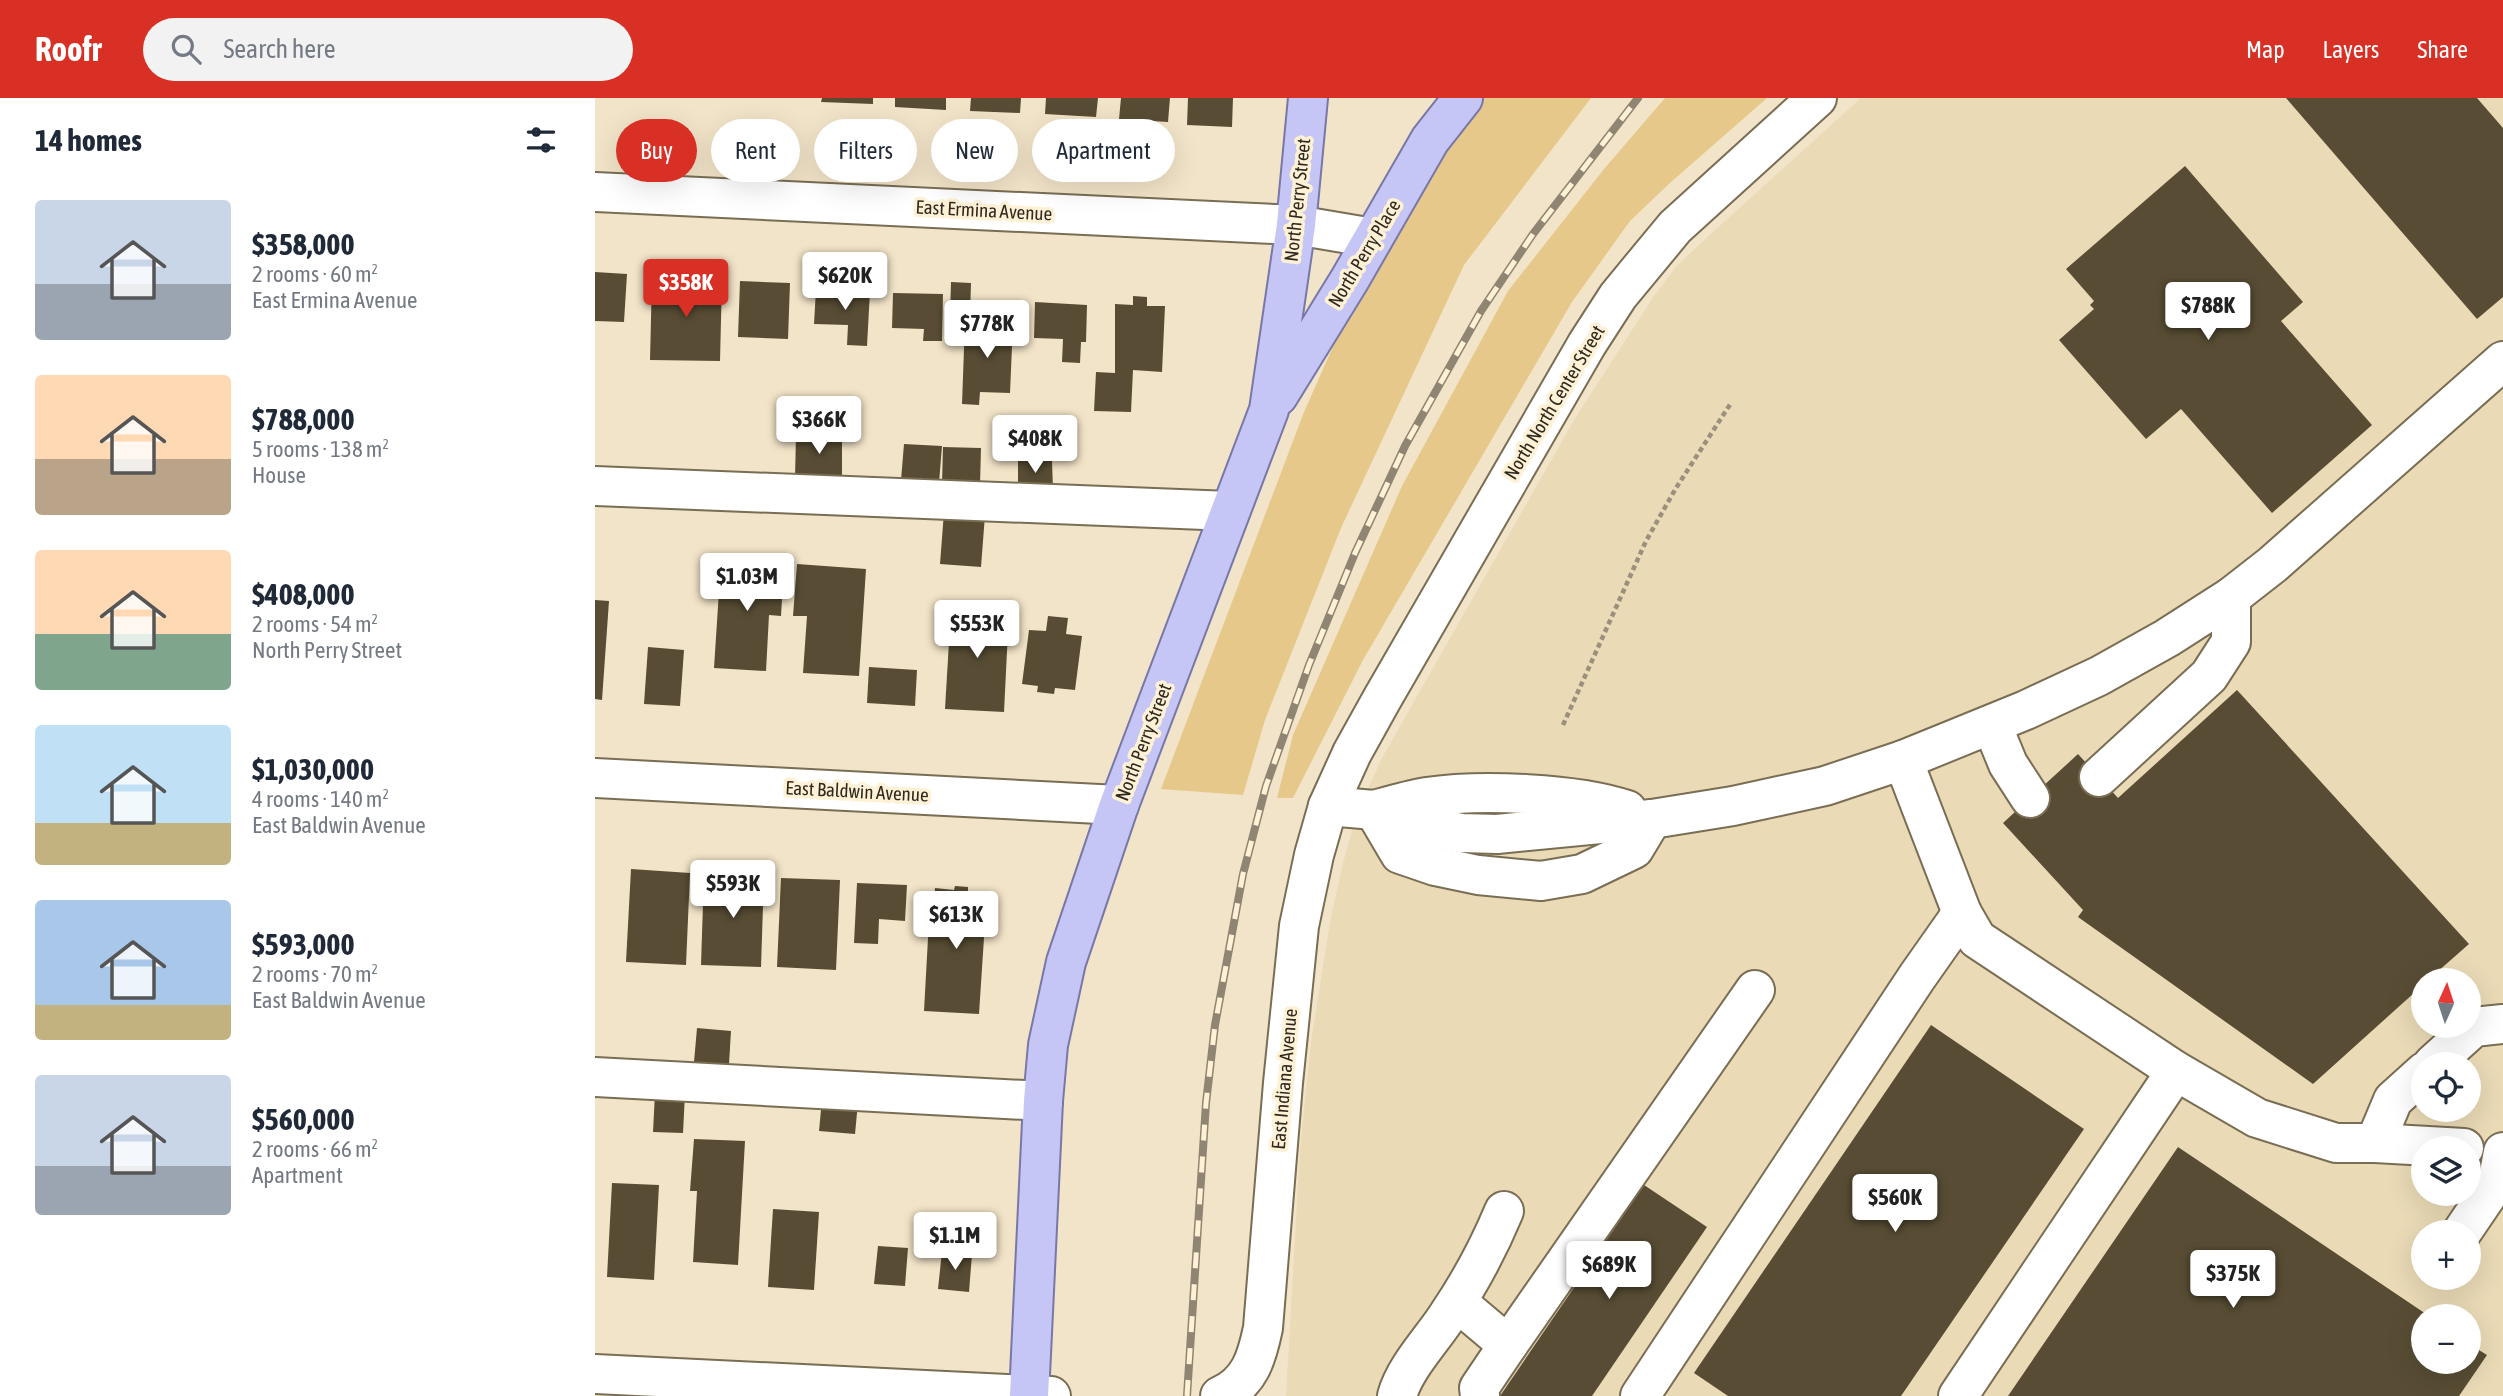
<!DOCTYPE html>
<html lang="en">
<head>
<meta charset="utf-8">
<style>
	:root { --surface:#fff; --page:#f2f2f3; --text:#1f2937; --muted:#747a83; --accent:#d93025 }
	body { margin:0; font-family:"Asap Condensed",sans-serif; background:var(--page); color:var(--text); height:100vh; display:flex; flex-direction:column; font-size:26px; white-space:nowrap }
	* { box-sizing:border-box; margin:0 }
	p { font-size:23px; color:var(--muted) }
	.icon { flex:none; width:38px; height:38px; fill:none; stroke:currentColor; stroke-width:2; stroke-linecap:round; stroke-linejoin:round }
	.map { position:relative; flex:1; overflow:hidden }
	.sheet { display:flex; flex-direction:column; background:var(--surface); width:595px }
	.sheet>* { flex:none }
	.top-card { position:absolute; left:21px; top:21px; width:665px; height:63px; display:flex; gap:14px }
	.needle { width:46px; rotate:3deg }
	.buttons { position:absolute; left:1816px; top:870px; display:grid; gap:14px }
	.buttons a { display:grid; place-items:center; width:70px; height:70px; border-radius:50%; background:var(--surface); box-shadow:0 7px 28px #0002; font-size:35px }
	.price { position:absolute; translate:-50% -60px; padding:0 16px; border-radius:7px; background:#fff; color:#222; font-size:23px; line-height:46px; filter:drop-shadow(0 2px 4px #0008) }
	.price::after { content:''; position:absolute; left:50%; top:42px; width:21px; height:16px; margin-left:-10px; background:inherit; clip-path:polygon(0 0,100% 0,50% 100%) }
	.price.on { background:var(--accent); color:#fff }
	ul { padding:0; list-style:none }
	li { display:flex; align-items:center; gap:21px; height:175px; padding:0 35px }
	li span { display:grid; place-items:center; flex:none; width:196px; height:140px; border-radius:7px; color:#555 }
	li>.icon { margin-inline-start:auto }
	span .icon { width:84px; height:84px; fill:#fffc; stroke-width:1 }
	li b { font-size:30px }
	h2 { display:flex; justify-content:space-between; align-items:center; height:84px; padding:0 35px; font-size:30px }
	.chip { padding:0 24px; border-radius:32px; background:var(--surface); box-shadow:0 7px 28px #0002; font-size:24px; line-height:63px }
	.chip.on { background:var(--accent); color:#fff }
	header { display:flex; align-items:center; gap:42px; box-sizing:border-box; height:98px; padding:0 35px; background:var(--accent); color:#fff }
	header strong { font-size:33px }
	nav { display:flex; gap:38px; margin-inline-start:auto; font-size:24px }
	.search { width:490px; height:63px; background:var(--page); display:flex; align-items:center; gap:18px; box-sizing:border-box; padding:0 24px; border-radius:38px; color:var(--muted); font-size:26px }
	main { display:flex; flex:1; min-height:0 }
	.map>svg:first-child { display:block }
	.built { fill:#eadab6; fill-rule:evenodd }
	.green { fill:#e6c98a }
	.building { fill:#584d34 }
	.lines { fill:none; stroke-linecap:round; stroke-linejoin:round }
	.minor-casing { stroke:#796d54; stroke-width:42 }
	.major-casing { stroke:#7877a6; stroke-width:42 }
	.path { stroke:#9a907c; stroke-width:4.5; stroke-dasharray:5 3.5; stroke-linecap:butt }
	.minor { stroke:#fff; stroke-width:38 }
	.major { stroke:#c5c6f5; stroke-width:38 }
	.rail-casing { stroke:#8f8572; stroke-width:8 }
	.rail { stroke:#fff1d5; stroke-width:5; stroke-dasharray:16; stroke-linecap:butt }
	.labels { text-anchor:middle; dominant-baseline:central; stroke-width:7; stroke-linejoin:round; paint-order:stroke }
	.street-label { font-size:19px; fill:#2f2a1f; stroke:#fff1d5 }
</style>
</head>
<body>
<header>
<strong>Roofr</strong>
<div class="search"><svg class="icon" aria-label="search" viewBox="0 0 24 24"><circle cx="10" cy="10" r="6"/><path d="M15 15l6 6"/></svg>Search here</div>
<nav><a>Map</a><a>Layers</a><a>Share</a></nav>
</header>
<main>
<section class="sheet">
<h2>14 homes<svg class="icon" aria-label="filters" viewBox="0 0 24 24"><path d="M4 7h16M4 17h16"/><circle cx="9" cy="7" r="2"/><circle cx="15" cy="17" r="2"/></svg></h2>
<ul>
<li><span style="background:linear-gradient(#c9d6e8 60%,#9aa5b1 0)"><svg class="icon" aria-label="home" viewBox="0 0 24 24"><path d="M3 11l9-7 9 7M6 9v11h12V9"/></svg></span><div><b>$358,000</b><p>2 rooms · 60 m²</p><p>East Ermina Avenue</p></div></li>
<li><span style="background:linear-gradient(#ffd9b3 60%,#b9a48a 0)"><svg class="icon" aria-label="home" viewBox="0 0 24 24"><path d="M3 11l9-7 9 7M6 9v11h12V9"/></svg></span><div><b>$788,000</b><p>5 rooms · 138 m²</p><p>House</p></div></li>
<li><span style="background:linear-gradient(#ffd9b3 60%,#7fa58c 0)"><svg class="icon" aria-label="home" viewBox="0 0 24 24"><path d="M3 11l9-7 9 7M6 9v11h12V9"/></svg></span><div><b>$408,000</b><p>2 rooms · 54 m²</p><p>North Perry Street</p></div></li>
<li><span style="background:linear-gradient(#bfe0f5 70%,#c2b280 0)"><svg class="icon" aria-label="home" viewBox="0 0 24 24"><path d="M3 11l9-7 9 7M6 9v11h12V9"/></svg></span><div><b>$1,030,000</b><p>4 rooms · 140 m²</p><p>East Baldwin Avenue</p></div></li>
<li><span style="background:linear-gradient(#a9c7e8 75%,#c2b280 0)"><svg class="icon" aria-label="home" viewBox="0 0 24 24"><path d="M3 11l9-7 9 7M6 9v11h12V9"/></svg></span><div><b>$593,000</b><p>2 rooms · 70 m²</p><p>East Baldwin Avenue</p></div></li>
<li><span style="background:linear-gradient(#c9d6e8 65%,#9aa5b1 0)"><svg class="icon" aria-label="home" viewBox="0 0 24 24"><path d="M3 11l9-7 9 7M6 9v11h12V9"/></svg></span><div><b>$560,000</b><p>2 rooms · 66 m²</p><p>Apartment</p></div></li>
</ul>
</section>
<div class="map">
<svg width="1908" height="1298" viewBox="0 0 1908 1298">
	<rect width="100%" height="100%" fill="#f2e4c8"/>
	<path class="built" d="M1266 0H1908V1298H691L705 1051 716 944 735 824 748 765 763 712 787 660 979 322 1059 198 1081 169 1108 143ZM1829 882H1874V928H1829ZM1829 966H1874V1012H1829ZM1829 1050H1874V1096H1829ZM1829 1134H1874V1180H1829ZM1829 1218H1874V1264H1829Z"/>
	<g class="green">
		<polygon points="880,0 996,0 869,167 746,430 670,622 648,697 566,691 709,314 772,172"/>
		<polygon points="1070,0 1172,0 1076,84 1035,123 977,204 768,562 698,700 682,700 698,637 807,388 913,193 1009,71"/>
	</g>
	<g class="building">
		<polygon points="227,0 278,0 278,6 226,4"/>
		<polygon points="300,0 351,0 351,12 300,9"/>
		<polygon points="376,0 426,0 425,15 375,13"/>
		<polygon points="451,0 503,0 501,19 450,16"/>
		<polygon points="526,0 575,0 573,24 524,21"/>
		<polygon points="593,0 638,0 637,29 592,27"/>
		<polygon points="1691,0 1882,0 1908,30 1908,199 1882,221"/>
		<polygon points="1590,68 1708,204 1686,223 1777,327 1677,415 1586,311 1551,341 1464,242 1499,211 1495,207 1499,203 1471,171"/>
		<polygon points="0,174 32,176 29,224 0,223"/>
		<polygon points="57,179 127,181 125,263 55,262"/>
		<polygon points="145,183 195,185 193,241 143,239"/>
		<polygon points="356,184 376,185 375,217 355,217"/>
		<polygon points="221,191 275,193 272,248 252,247 253,227 219,226"/>
		<polygon points="298,195 348,196 347,243 328,243 329,231 297,230"/>
		<polygon points="538,198 552,199 552,208 570,208 567,274 538,272 536,314 499,313 501,274 520,275 520,206 538,207"/>
		<polygon points="440,204 492,207 491,244 486,244 485,265 467,264 468,241 439,240"/>
		<polygon points="370,223 418,225 415,295 385,294 384,307 367,306"/>
		<polygon points="201,336 247,336 247,381 200,380"/>
		<polygon points="309,346 347,348 344,385 306,382"/>
		<polygon points="348,349 386,350 385,387 347,385"/>
		<polygon points="423,363 457,363 458,391 423,391"/>
		<polygon points="349,414 390,417 386,469 345,466"/>
		<polygon points="126,462 189,466 186,518 174,517 171,573 119,570"/>
		<polygon points="202,466 271,471 264,578 208,575 212,518 198,518"/>
		<polygon points="0,502 14,503 7,602 0,601"/>
		<polygon points="356,510 414,513 409,614 350,611"/>
		<polygon points="453,518 473,520 471,536 487,538 480,592 460,590 459,596 442,594 443,588 427,586 434,532 451,533"/>
		<polygon points="53,549 89,552 85,608 49,606"/>
		<polygon points="274,569 322,572 320,608 272,605"/>
		<polygon points="1642,592 1874,846 1833,882 1829,882 1829,886 1718,986 1483,819 1488,812 1408,725 1483,656 1523,700"/>
		<polygon points="36,771 95,775 91,867 31,864"/>
		<polygon points="109,775 169,777 166,869 106,867"/>
		<polygon points="186,780 245,782 241,872 182,869"/>
		<polygon points="262,785 312,787 310,823 284,821 283,846 259,845"/>
		<polygon points="360,788 373,789 373,793 392,794 384,916 329,913 334,822 338,822 340,790 359,792"/>
		<polygon points="1336,927 1489,1031 1306,1298 1133,1298 1099,1275"/>
		<polygon points="102,930 136,933 134,966 99,964"/>
		<polygon points="60,995 90,996 88,1035 58,1034"/>
		<polygon points="227,1001 263,1004 260,1036 224,1033"/>
		<polygon points="99,1041 150,1043 143,1167 98,1164 102,1093 95,1093"/>
		<polygon points="1583,1049 1834,1218 1829,1218 1829,1264 1874,1264 1874,1246 1892,1257 1864,1298 1413,1298"/>
		<polygon points="17,1085 64,1087 59,1182 12,1179"/>
		<polygon points="1049,1087 1112,1129 997,1298 905,1298"/>
		<polygon points="178,1111 224,1114 219,1192 173,1189"/>
		<polygon points="283,1148 313,1150 310,1188 279,1186"/>
		<polygon points="347,1153 377,1156 374,1194 343,1191"/>
	</g>
	<g class="lines">
		<g class="minor-casing">
			<g id="minor">
				<polyline points="0,94 701,127 778,140"/>
				<polyline points="0,388 635,413"/>
				<polyline points="1397,627 1413,666 1435,700"/>
				<polyline points="1308,662 1367,815 1382,841 1581,973 1662,1020 1741,1045 1780,1045 1869,1050"/>
				<polyline points="1504,679 1614,578 1636,544 1636,499"/>
				<polyline points="0,680 524,707"/>
				<polyline points="733,708 779,712 830,728 866,735 902,736 1057,721 1138,708 1230,688 1308,662 1431,612 1504,578 1572,540 1636,499 1677,467 1908,263"/>
				<polyline points="779,712 805,756 840,768 883,777 946,783 987,776 1039,751 1057,721"/>
				<path d="M779 712C797 707 814 702 832 699 885 691 982 695 1032 712"/>
				<polyline points="1838,966 1879,929 1908,926"/>
				<polyline points="0,979 448,1003"/>
				<polyline points="1780,1045 1798,1002 1829,974"/>
				<polyline points="1867,1134 1903,1081 1908,1054"/>
				<polyline points="862,1204 913,1247"/>
				<polyline points="0,1276 456,1298"/>
				<path d="M625 1298C655 1285 662 1259 668 1230L688 985 704 828 719 757 733 708 757 655 787 601 992 246 1023 198 1080 129 1222 0"/>
				<path d="M802 1298C810 1269 837 1242 853 1217 876 1183 894 1149 909 1113"/>
				<polyline points="885,1298 884,1290 913,1247 1160,892"/>
				<polyline points="1045,1298 1322,879 1367,815"/>
				<polyline points="1363,1298 1581,973"/>
			</g>
		</g>
		<g class="major-casing">
			<g id="major">
				<polyline points="683,298 755,181 835,42 868,0"/>
				<polyline points="434,1298 448,1003 453,947 471,864 524,707 674,312 701,127 713,0"/>
			</g>
		</g>
		<polyline class="path" points="968,627 1051,443 1081,390 1136,305"/>
		<use href="#minor" class="minor"/>
		<use href="#major" class="major"/>
		<g class="rail-casing">
			<polyline id="rail" points="592,1298 611,1005 620,927 648,776 671,688 714,567 760,455 810,348 886,213 938,136 1043,0"/>
		</g>
		<use href="#rail" class="rail"/>
	</g>
	<g class="labels">
		<g class="street-label">
			<text transform="translate(702 102) rotate(-84)">North Perry Street</text>
			<text transform="translate(389 112) rotate(3)">East Ermina Avenue</text>
			<text transform="translate(769 155) rotate(-59)">North Perry Place</text>
			<text transform="translate(959 304) rotate(-59)">North North Center Street</text>
			<text transform="translate(548 644) rotate(-69)">North Perry Street</text>
			<text transform="translate(262 693) rotate(3)">East Baldwin Avenue</text>
			<text transform="translate(689 981) rotate(-85)">East Indiana Avenue</text>
		</g>
	</g>
</svg>
<div class="buttons">
<a><svg class="needle" viewBox="-14 -14 28 28"><path d="M0-13l5 13h-10z" fill="#e53935"/><path d="M0 13l5-13h-10z" fill="#747a83"/></svg></a>
<a><svg class="icon" aria-label="locate" viewBox="0 0 24 24"><circle cx="12" cy="12" r="6"/><path d="M12 2v4M12 18v4M2 12h4M18 12h4"/></svg></a>
<a><svg class="icon" aria-label="layers" viewBox="0 0 24 24"><path d="M12 4l9 5-9 5-9-5zM3 14l9 5 9-5"/></svg></a>
<a>+</a>
<a>−</a>
</div>
<b class="price" style="left:250px;top:214px">$620K</b>
<b class="price on" style="left:91px;top:221px">$358K</b>
<b class="price" style="left:1613px;top:244px">$788K</b>
<b class="price" style="left:392px;top:262px">$778K</b>
<b class="price" style="left:224px;top:358px">$366K</b>
<b class="price" style="left:440px;top:377px">$408K</b>
<b class="price" style="left:152px;top:515px">$1.03M</b>
<b class="price" style="left:382px;top:562px">$553K</b>
<b class="price" style="left:138px;top:822px">$593K</b>
<b class="price" style="left:361px;top:853px">$613K</b>
<b class="price" style="left:1300px;top:1136px">$560K</b>
<b class="price" style="left:360px;top:1174px">$1.1M</b>
<b class="price" style="left:1014px;top:1203px">$689K</b>
<b class="price" style="left:1638px;top:1212px">$375K</b>
<div class="top-card">
<a class="chip on">Buy</a>
<a class="chip">Rent</a>
<a class="chip">Filters</a>
<a class="chip">New</a>
<a class="chip">Apartment</a>
</div>
</div>
</main>
</body>
</html>
